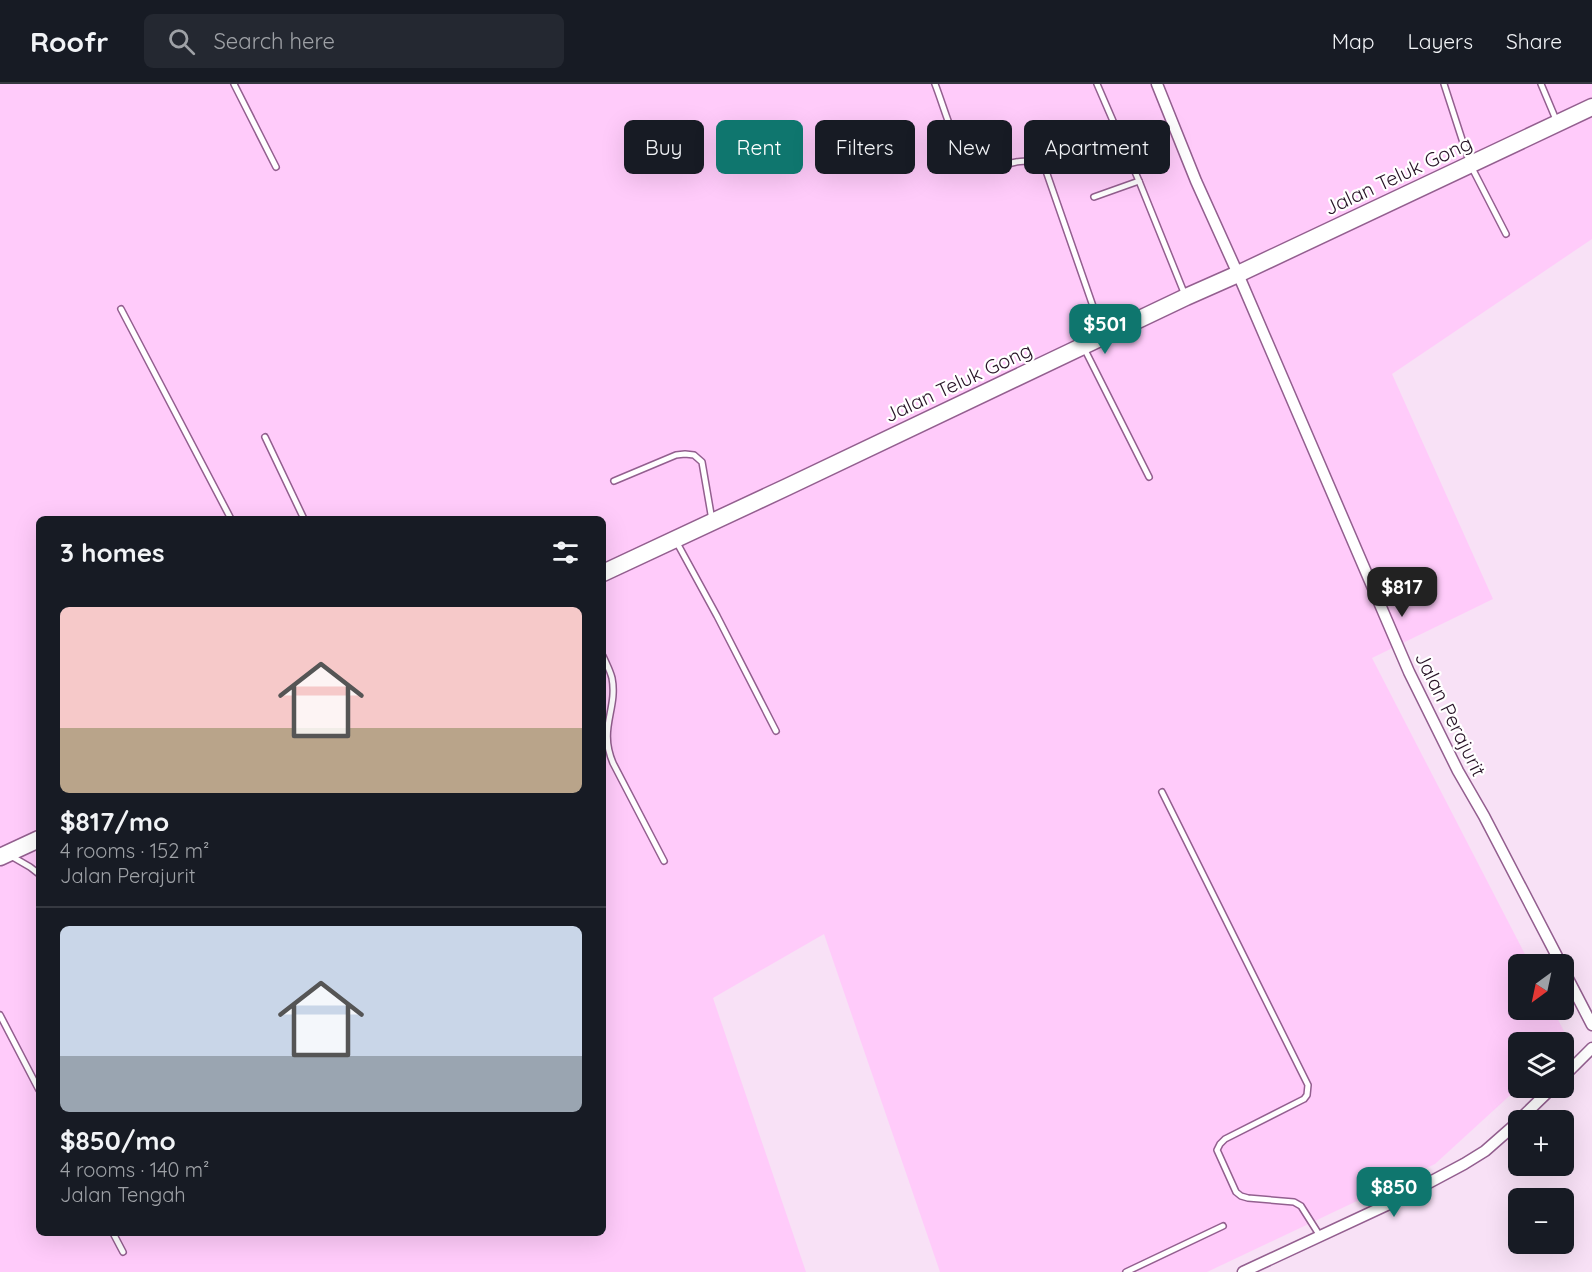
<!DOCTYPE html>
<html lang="en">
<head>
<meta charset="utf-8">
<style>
	:root { --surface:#171b24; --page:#242831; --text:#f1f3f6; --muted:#9ea1a6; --line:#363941; --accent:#0f766e }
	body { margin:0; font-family:Quicksand,sans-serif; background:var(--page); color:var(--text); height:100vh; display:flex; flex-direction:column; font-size:22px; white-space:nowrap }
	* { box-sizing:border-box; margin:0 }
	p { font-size:20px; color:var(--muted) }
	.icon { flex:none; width:33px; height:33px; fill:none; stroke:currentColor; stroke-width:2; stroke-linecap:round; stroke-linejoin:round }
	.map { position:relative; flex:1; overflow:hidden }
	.sheet { position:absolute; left:36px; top:432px; width:570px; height:720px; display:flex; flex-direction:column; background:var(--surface); border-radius:9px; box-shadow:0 6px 24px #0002 }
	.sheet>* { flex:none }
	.banner { position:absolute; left:624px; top:36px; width:570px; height:54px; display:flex; gap:12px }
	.needle { width:39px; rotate:213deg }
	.fabs { position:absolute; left:1508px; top:870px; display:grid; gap:12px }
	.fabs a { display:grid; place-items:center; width:66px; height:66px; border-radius:9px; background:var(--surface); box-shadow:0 6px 24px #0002; font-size:30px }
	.price { position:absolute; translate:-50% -51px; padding:0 14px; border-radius:12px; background:var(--accent); color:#fff; font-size:20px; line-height:39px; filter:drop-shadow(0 2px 3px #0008) }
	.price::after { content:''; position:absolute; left:50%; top:36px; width:18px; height:14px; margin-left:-9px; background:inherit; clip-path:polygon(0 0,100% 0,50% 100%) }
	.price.selected { background:#222; color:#fff }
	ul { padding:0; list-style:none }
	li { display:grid; align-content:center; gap:12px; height:318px; padding:0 24px }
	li+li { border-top:2px solid var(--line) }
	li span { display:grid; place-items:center; height:186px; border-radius:9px; color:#555 }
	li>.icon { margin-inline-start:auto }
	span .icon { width:108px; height:108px; fill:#fffc; stroke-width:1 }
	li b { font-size:26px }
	h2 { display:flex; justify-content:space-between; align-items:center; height:72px; padding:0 24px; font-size:26px }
	.pill { padding:0 21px; border-radius:9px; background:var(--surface); box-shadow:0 6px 24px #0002; font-size:21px; line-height:54px }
	.pill.selected { background:var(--accent); color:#fff }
	header { display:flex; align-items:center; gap:36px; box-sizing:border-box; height:84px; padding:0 30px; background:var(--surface); border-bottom:2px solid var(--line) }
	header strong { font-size:28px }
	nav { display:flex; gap:33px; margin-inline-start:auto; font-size:21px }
	.search { width:420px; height:54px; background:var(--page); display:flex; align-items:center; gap:15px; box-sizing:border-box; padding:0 21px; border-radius:9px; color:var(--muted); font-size:22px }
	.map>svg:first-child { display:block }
	.built { fill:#ffcbfa; fill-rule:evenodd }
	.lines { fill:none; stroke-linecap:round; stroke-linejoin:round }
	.lane-casing { stroke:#935f8f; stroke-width:8 }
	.street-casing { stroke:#935f8f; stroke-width:13 }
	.secondary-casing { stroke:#935f8f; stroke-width:19 }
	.lane { stroke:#fff; stroke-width:5 }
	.street { stroke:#fff; stroke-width:10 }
	.secondary { stroke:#fff; stroke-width:16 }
	.labels { text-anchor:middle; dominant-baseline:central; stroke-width:4.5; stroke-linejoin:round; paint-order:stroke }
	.street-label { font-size:20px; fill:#271326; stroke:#fff }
</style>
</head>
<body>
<header>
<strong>Roofr</strong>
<div class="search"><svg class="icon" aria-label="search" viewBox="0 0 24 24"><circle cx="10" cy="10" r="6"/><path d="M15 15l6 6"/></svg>Search here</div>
<nav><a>Map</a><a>Layers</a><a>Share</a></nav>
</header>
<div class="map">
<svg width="1592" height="1188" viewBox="0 0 1592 1188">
	<rect width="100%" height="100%" fill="#f8e1f6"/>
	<path class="built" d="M0 0H1592V155L1392 290 1493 515 1372 574 1530 880H1518V926H1553L1569 957 1563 962V958H1518V1004L1435 1080 1207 1188H940L824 850 713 914 806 1188H0ZM39 435H603V1149H39Z"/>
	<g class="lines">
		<g class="lane-casing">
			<g id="lane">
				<polyline points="234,0 276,83"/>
				<path d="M935 0C943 20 955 64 968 78 990 102 1017 59 1046 87L1103 251"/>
				<polyline points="1097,0 1139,97 1185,211"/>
				<polyline points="1444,0 1470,80 1506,150"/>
				<polyline points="1541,0 1557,38"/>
				<polyline points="1094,113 1139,97"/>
				<polyline points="121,225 231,435"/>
				<polyline points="1084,264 1149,393"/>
				<polyline points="265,353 304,435"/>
				<polyline points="614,397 676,371 685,370 694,371 702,378 712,436"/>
				<polyline points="676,457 717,532 776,647"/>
				<path d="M603 572C606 579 610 586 612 594 618 625 598 644 613 679L664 777"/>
				<polyline points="1162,708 1308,1001 1307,1011 1304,1015 1225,1055 1220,1060 1217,1066 1236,1108 1241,1112 1248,1114 1294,1118 1301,1122 1320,1152"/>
				<polyline points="11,772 30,783 39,790"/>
				<polyline points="0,931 39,1006"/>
				<polyline points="113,1149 123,1168"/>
				<polyline points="1126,1188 1223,1142"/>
			</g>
		</g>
		<g class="street-casing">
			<g id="street">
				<polyline points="1157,0 1196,97 1238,190 1409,588 1458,687 1484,732 1561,880"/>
				<polyline points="1563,885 1592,941"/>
				<polyline points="1563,993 1592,964"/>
				<polyline points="1519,1036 1552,1004"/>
				<polyline points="1243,1188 1389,1120 1464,1080 1485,1067 1518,1038"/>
			</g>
		</g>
		<g class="secondary-casing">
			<g id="secondary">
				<polyline points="603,489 787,403 1186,213 1238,190 1592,23"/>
				<polyline points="0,773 39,755"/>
			</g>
		</g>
		<use href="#lane" class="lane"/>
		<use href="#street" class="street"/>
		<use href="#secondary" class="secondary"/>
	</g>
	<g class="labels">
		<g class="street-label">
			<text transform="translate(1398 91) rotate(-25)">Jalan Teluk Gong</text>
			<text transform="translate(958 298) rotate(-25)">Jalan Teluk Gong</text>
			<text transform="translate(1451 630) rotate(64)">Jalan Perajurit</text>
		</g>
	</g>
</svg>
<div class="fabs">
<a><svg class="needle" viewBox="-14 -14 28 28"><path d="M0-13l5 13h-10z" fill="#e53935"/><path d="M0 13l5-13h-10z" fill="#9ea1a6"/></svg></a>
<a><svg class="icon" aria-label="layers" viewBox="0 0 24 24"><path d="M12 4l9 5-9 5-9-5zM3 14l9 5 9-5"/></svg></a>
<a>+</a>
<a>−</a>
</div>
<b class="price" style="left:1105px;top:271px">$501</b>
<b class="price selected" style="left:1402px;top:534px">$817</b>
<b class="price" style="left:1394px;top:1134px">$850</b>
<div class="banner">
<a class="pill">Buy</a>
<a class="pill selected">Rent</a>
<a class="pill">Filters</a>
<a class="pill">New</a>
<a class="pill">Apartment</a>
</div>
<section class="sheet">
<h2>3 homes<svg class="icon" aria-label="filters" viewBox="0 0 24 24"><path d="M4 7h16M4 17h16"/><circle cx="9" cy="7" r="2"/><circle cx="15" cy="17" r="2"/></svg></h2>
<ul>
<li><span style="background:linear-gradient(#f6c9c9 65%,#b9a48a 0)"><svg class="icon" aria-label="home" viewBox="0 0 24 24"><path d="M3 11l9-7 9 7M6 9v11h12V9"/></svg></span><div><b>$817/mo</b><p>4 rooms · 152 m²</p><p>Jalan Perajurit</p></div></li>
<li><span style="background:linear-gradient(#c9d6e8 70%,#9aa5b1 0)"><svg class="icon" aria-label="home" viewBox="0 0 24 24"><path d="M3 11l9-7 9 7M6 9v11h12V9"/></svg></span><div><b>$850/mo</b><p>4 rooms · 140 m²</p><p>Jalan Tengah</p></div></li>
</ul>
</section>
</div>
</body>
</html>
